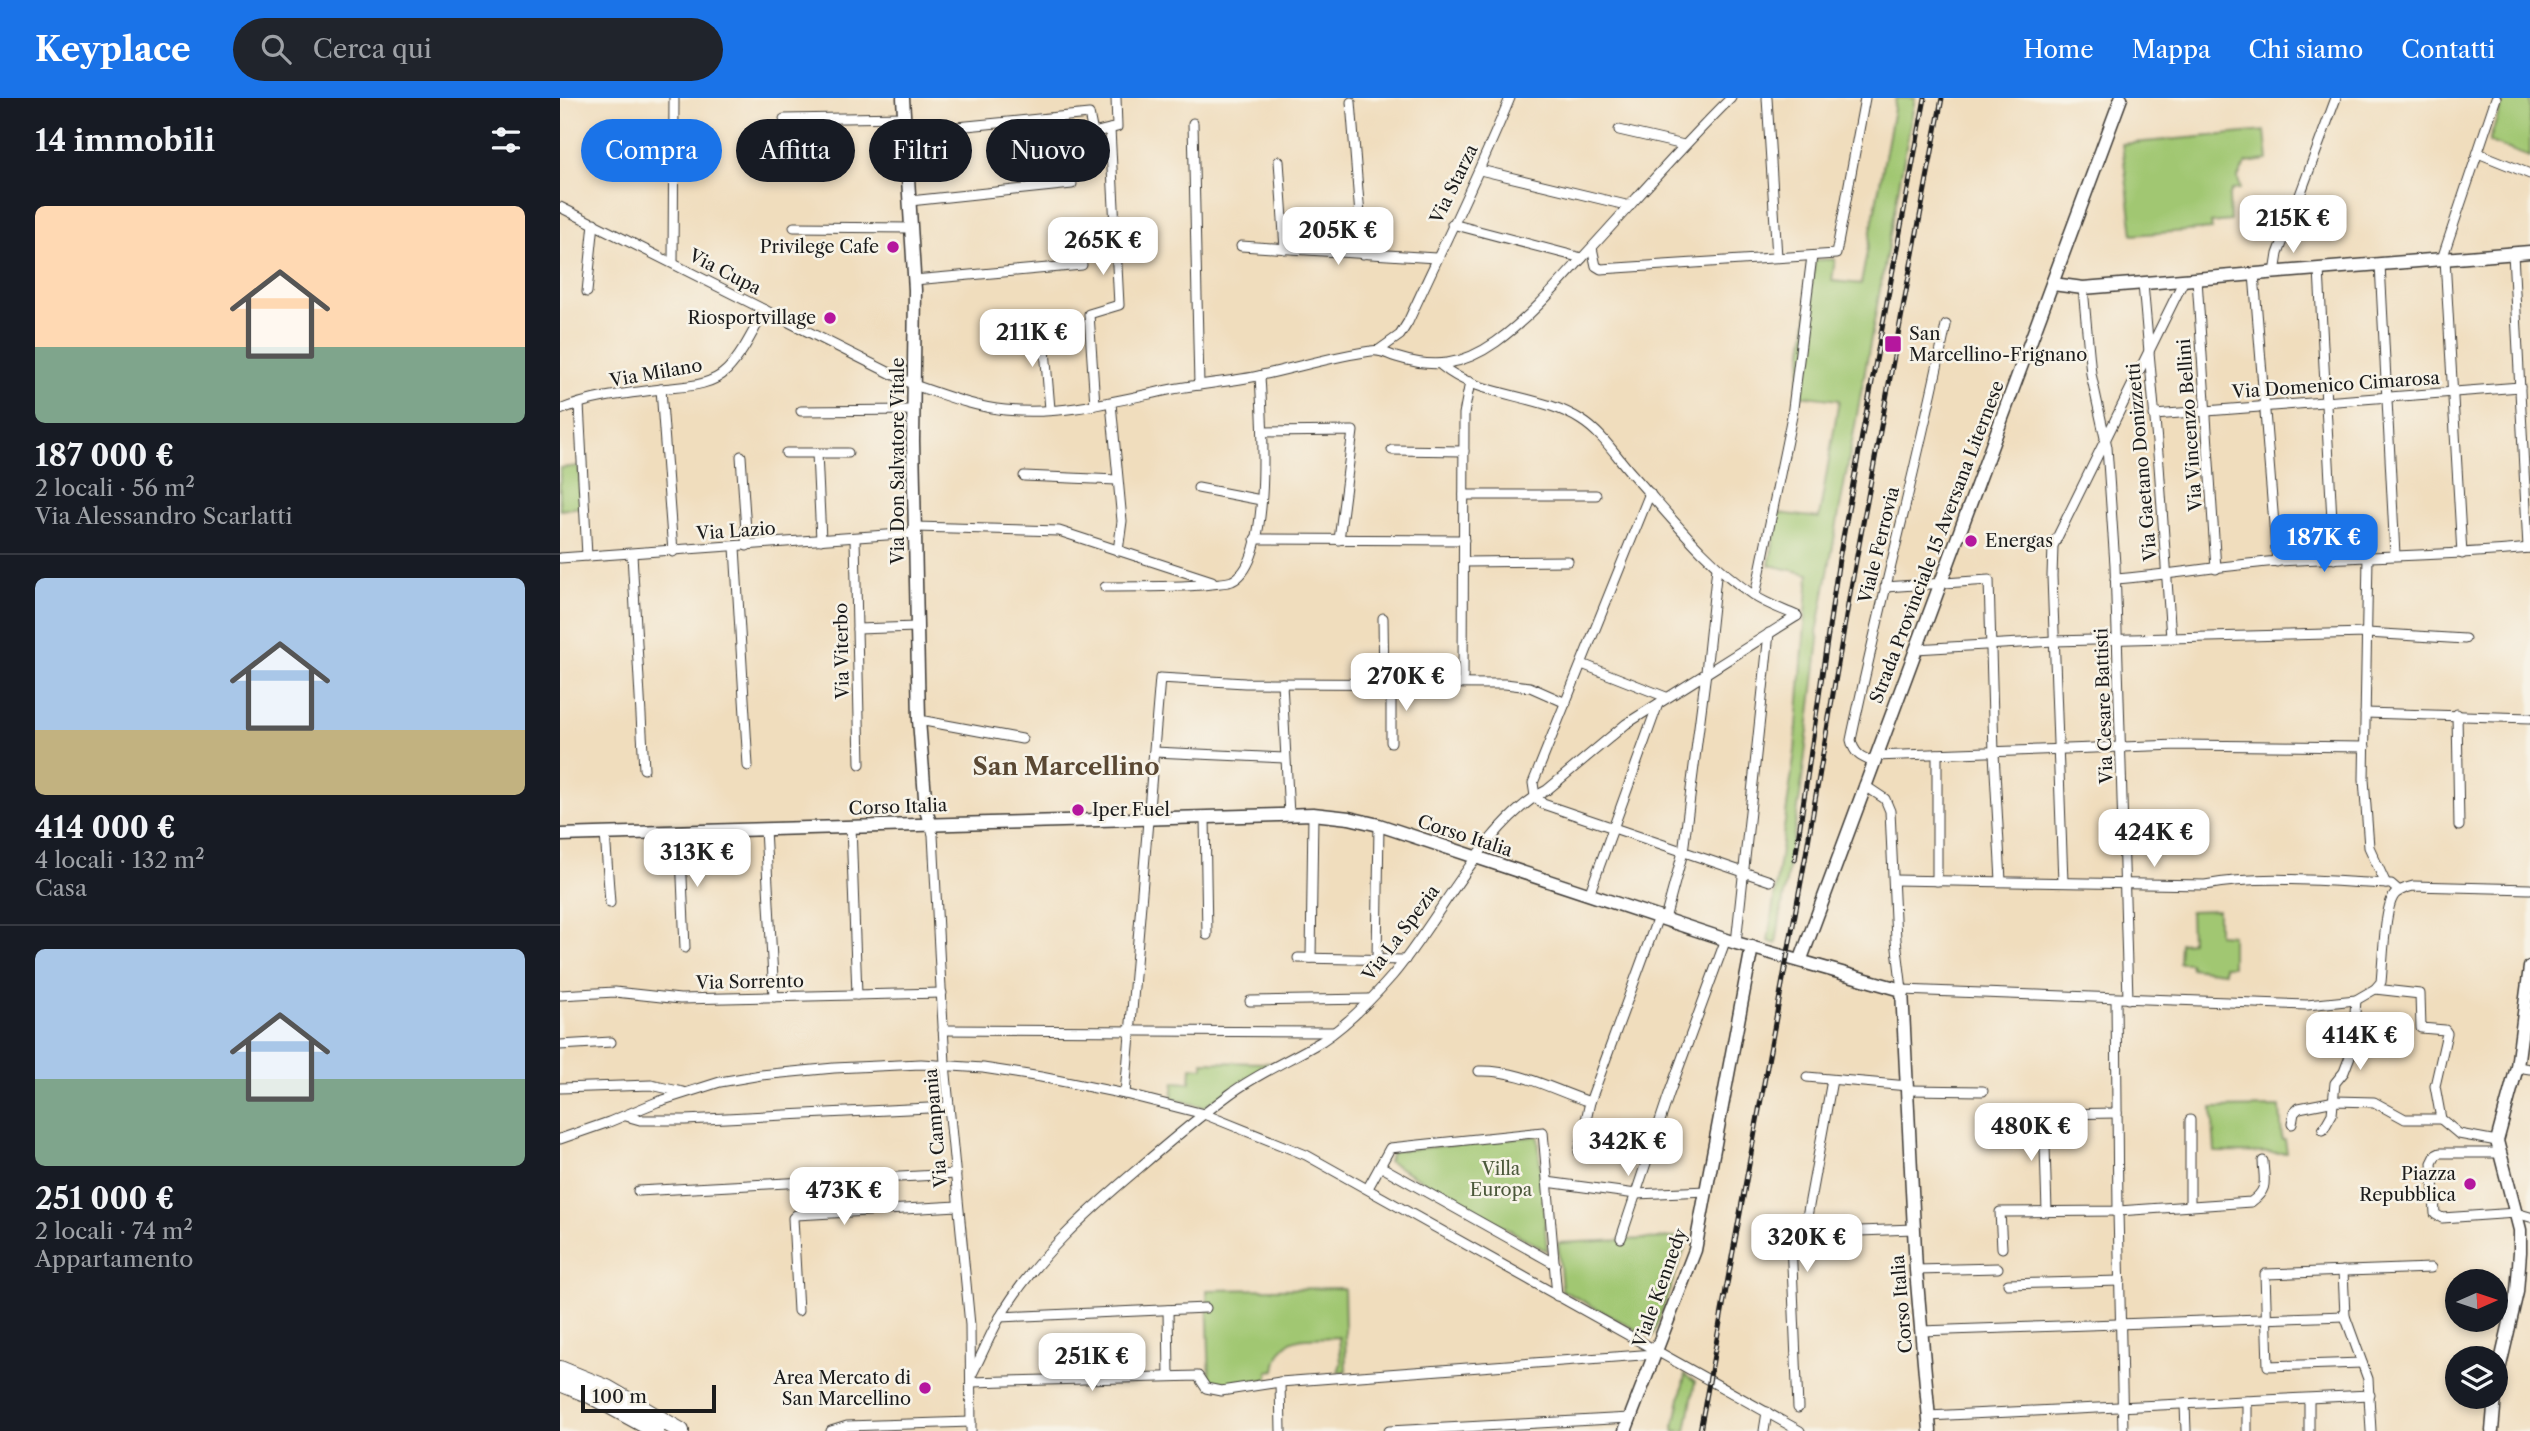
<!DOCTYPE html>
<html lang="it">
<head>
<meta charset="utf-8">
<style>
	:root { --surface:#171b24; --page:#20242c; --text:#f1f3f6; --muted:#9ea1a6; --line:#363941; --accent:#1a73e8 }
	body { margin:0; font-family:"Libre Caslon Text",serif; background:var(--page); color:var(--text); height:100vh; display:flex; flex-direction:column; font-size:26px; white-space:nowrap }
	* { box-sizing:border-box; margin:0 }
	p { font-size:23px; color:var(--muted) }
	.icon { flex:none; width:38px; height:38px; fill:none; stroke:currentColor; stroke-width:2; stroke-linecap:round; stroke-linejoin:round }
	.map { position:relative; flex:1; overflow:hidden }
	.side { display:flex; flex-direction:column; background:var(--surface); width:560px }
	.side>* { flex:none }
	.guide { position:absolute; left:21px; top:21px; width:665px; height:63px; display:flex; gap:14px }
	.needle { width:46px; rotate:87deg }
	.tools { position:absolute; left:1885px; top:1171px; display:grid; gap:14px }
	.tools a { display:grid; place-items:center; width:63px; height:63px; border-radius:50%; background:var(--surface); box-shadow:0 4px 10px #0003; font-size:35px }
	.scale { position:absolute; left:21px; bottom:18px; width:135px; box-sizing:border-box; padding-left:7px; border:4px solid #1c1c1c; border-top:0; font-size:19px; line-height:24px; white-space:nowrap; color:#1c1c1c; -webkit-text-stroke:5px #f7f3e8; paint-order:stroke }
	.price { position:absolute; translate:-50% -60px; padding:0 16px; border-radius:14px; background:#fff; color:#222; font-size:23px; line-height:46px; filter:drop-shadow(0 2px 4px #0008) }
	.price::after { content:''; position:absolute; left:50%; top:42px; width:21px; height:16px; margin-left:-10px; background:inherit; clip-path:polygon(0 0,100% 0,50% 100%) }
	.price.on { background:var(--accent); color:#fff }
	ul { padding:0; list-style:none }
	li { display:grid; align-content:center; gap:14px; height:371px; padding:0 35px }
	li+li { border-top:2px solid var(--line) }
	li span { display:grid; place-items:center; height:217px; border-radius:10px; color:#555 }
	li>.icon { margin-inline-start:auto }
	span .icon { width:126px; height:126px; fill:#fffc; stroke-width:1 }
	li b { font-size:30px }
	h2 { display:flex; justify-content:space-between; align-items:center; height:84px; padding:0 35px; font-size:30px }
	.tag { padding:0 24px; border-radius:32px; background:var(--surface); box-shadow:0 4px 10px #0003; font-size:24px; line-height:63px }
	.tag.on { background:var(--accent); color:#fff }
	header { display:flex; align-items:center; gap:42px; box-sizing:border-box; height:98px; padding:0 35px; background:var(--accent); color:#fff }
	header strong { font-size:33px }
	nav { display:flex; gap:38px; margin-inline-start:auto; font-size:24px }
	.search { width:490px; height:63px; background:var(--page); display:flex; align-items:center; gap:18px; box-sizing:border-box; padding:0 24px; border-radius:38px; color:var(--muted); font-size:26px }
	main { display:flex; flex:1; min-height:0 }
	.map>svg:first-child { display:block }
	.green { fill:#a1c772; stroke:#5e7247; stroke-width:2 }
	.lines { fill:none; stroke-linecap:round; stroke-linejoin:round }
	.street-casing { stroke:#3c3934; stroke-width:11 }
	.secondary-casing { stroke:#3c3934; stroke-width:15 }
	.highway-casing { stroke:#3c3934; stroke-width:18 }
	.street { stroke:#fff; stroke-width:9 }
	.secondary { stroke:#fff; stroke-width:12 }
	.highway { stroke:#fff; stroke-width:16 }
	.rail-casing { stroke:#1c1c1c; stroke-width:5 }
	.rail { stroke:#f7f3e8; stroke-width:2.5; stroke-dasharray:8; stroke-linecap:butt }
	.poi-dot { fill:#b5179e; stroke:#f7f3e8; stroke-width:2.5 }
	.labels { text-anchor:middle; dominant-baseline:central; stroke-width:5; stroke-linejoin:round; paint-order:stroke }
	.street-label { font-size:18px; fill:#1c1c1c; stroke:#f7f3e8 }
	.poi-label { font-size:18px; fill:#1c1c1c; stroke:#f7f3e8; text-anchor:end }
	.park-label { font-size:18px; fill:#4b583a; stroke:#f7f3e8 }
	.district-label { font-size:24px; font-weight:bold; fill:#5a4833; stroke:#f7f3e8 }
</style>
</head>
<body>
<header>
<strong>Keyplace</strong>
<div class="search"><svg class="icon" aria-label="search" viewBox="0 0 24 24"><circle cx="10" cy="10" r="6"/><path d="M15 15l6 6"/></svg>Cerca qui</div>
<nav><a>Home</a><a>Mappa</a><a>Chi siamo</a><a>Contatti</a></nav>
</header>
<main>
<section class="side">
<h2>14 immobili<svg class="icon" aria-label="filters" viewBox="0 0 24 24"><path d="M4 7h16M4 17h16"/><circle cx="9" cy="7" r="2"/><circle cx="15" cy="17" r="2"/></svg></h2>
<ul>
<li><span style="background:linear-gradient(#ffd9b3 65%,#7fa58c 0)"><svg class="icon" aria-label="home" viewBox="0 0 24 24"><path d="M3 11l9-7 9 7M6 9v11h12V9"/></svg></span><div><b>187 000 €</b><p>2 locali · 56 m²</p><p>Via Alessandro Scarlatti</p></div></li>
<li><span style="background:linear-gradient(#a9c7e8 70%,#c2b280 0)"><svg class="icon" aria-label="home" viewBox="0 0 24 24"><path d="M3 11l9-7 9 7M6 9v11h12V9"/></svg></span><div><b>414 000 €</b><p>4 locali · 132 m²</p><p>Casa</p></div></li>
<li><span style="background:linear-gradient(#a9c7e8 60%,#7fa58c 0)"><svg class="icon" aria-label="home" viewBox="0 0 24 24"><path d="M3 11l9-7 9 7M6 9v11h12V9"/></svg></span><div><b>251 000 €</b><p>2 locali · 74 m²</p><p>Appartamento</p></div></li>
</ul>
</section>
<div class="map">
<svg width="1970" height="1333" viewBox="0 0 1970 1333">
	<rect width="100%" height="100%" fill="#f7f3e8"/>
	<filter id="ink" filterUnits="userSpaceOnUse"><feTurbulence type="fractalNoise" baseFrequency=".0143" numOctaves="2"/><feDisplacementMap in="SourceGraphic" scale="14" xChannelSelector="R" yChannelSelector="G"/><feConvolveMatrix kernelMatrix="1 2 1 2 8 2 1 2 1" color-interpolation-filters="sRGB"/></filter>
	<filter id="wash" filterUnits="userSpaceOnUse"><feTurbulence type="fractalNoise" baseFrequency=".00686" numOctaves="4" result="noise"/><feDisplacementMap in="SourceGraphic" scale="28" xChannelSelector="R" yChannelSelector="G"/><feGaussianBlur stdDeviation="1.57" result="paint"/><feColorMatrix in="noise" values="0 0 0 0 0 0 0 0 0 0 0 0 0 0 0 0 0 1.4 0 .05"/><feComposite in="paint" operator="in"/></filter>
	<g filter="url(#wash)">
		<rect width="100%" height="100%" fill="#f0ddbd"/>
		<g class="green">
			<polygon points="1336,0 1355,0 1257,535 1259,542 1240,698 1216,846 1208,843 1235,653 1249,476 1209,467 1219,415 1259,420 1279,302 1237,297 1255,162 1275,161 1272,183 1301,186"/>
			<polygon points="1944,0 1970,0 1970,59 1929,44"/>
			<polygon points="1705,33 1708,62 1686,65 1678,79 1680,91 1672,92 1669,100 1670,123 1651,125 1652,131 1573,137 1562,46"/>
			<polygon points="19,368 21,409 0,412 0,370"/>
			<polygon points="1658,812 1658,836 1672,837 1672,868 1664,868 1664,874 1631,870 1630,865 1619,865 1620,845 1631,844 1630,813"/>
			<polygon points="643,964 711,965 644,1009 612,1000 614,984 630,985 631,969 643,970"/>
			<polygon points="1720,1009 1722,1042 1725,1042 1727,1055 1655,1054 1652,1010"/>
			<polygon points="978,1038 987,1153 828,1063 833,1053"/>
			<polygon points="1129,1139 1092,1240 1002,1192 998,1145"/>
			<path d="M784 1190 786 1273 778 1274 781 1265 779 1239C746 1241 721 1233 715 1272L708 1273V1281L650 1288 647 1192Z"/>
			<polygon points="1125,1277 1135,1284 1126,1333 1113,1333"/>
		</g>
	</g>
	<g filter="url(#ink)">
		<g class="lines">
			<g class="street-casing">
				<g id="street">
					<polyline points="1207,0 1217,159"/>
					<polyline points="791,4 803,156"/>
					<polyline points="224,21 344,19"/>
					<polyline points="633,25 639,287"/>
					<polyline points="1059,32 1124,47"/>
					<polyline points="345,34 529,16 533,35 557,29 556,0"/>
					<polyline points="1918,55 1970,76"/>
					<polyline points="719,63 725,151"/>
					<polyline points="920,72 1070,108"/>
					<polyline points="350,103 512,86"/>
					<path d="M0 109 354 287C384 297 414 309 445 312 502 318 559 302 613 291 643 285 673 284 702 277 739 269 774 258 811 253 821 251 826 256 836 259 874 271 902 268 936 244 968 221 996 189 1023 159 1072 106 1119 51 1171 0"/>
					<polyline points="892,126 1022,160"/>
					<polyline points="234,129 351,130"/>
					<polyline points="681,148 876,160"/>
					<polyline points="1032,150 1036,168 1041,171 1276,156 1305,0"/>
					<polyline points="1953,155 1968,450"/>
					<polyline points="1882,161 1936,0"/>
					<polyline points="1885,161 1902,456"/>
					<polyline points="113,165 114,0"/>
					<polyline points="1820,166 1835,457"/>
					<polyline points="1759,171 1774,461"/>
					<polyline points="1715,175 1718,156 1776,0"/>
					<polyline points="1694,176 1717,464"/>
					<polyline points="1637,181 1656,471"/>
					<polyline points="354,182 522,167"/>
					<polyline points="1583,186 1599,367 1611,540"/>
					<polyline points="1523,190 1531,276 1547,349 1555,467 1568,901"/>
					<polyline points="27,194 34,125"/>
					<polyline points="483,228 490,311"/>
					<path d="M819 252 840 237 848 224C882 150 919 76 950 0"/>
					<path d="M882 268C920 300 979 295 1021 322 1042 335 1056 358 1072 376 1111 419 1145 464 1193 497 1206 506 1222 511 1237 518"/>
					<polyline points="101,291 113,454"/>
					<polyline points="551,305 562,423 558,453"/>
					<polyline points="19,306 27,458"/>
					<polyline points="535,307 529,216 559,207 550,31"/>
					<path d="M0 312C30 299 69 295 101 291 124 288 150 289 167 272 183 256 194 231 205 212"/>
					<polyline points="241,313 353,312"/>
					<polyline points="1594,317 1960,289"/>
					<polyline points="703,334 793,333 779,442"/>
					<polyline points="832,352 904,353"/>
					<polyline points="226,355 288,355"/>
					<polyline points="257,355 261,442"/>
					<polyline points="181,358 187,448"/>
					<polyline points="464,378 557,382"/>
					<polyline points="638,390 701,402"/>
					<polyline points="1090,395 973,685 975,698 983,706 1210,783"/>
					<polyline points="904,397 1036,397"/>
					<polyline points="355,429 499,433 652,483"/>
					<polyline points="295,440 300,666"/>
					<polyline points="695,441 904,442"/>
					<polyline points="175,449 188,668"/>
					<polyline points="72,456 84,671"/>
					<polyline points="1808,458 1804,681 1809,749 1826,786"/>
					<polyline points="0,460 355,435"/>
					<polyline points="904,464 1008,463"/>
					<path d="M1555 481C1610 477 1665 467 1720 463 1803 458 1887 458 1970 450"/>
					<path d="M545 489C581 488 616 490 651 486 658 485 667 485 672 483 714 464 702 317 700 278"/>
					<polyline points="1325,489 1429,482 1434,655 1441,783"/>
					<polyline points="1195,498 1232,318 1252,158"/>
					<polyline points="823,520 824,585"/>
					<polyline points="297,531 357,529"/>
					<polyline points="1355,551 1494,543 1807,535 1905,541"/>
					<polyline points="1022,566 1106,599"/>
					<polyline points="722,585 729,717"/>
					<polyline points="903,585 904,316 910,284"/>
					<polyline points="1805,615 1970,620"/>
					<polyline points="1897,616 1899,728"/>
					<polyline points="359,622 462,641"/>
					<polyline points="831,644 831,585"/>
					<polyline points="594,654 725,660"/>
					<polyline points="1377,656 1377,783"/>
					<polyline points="1315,658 1618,647 1805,649"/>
					<path d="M1313 664C1301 659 1294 656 1291 642 1320 503 1358 366 1386 227"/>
					<path d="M1304 687 1325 701 1330 713 1336 842 1342 892 1747 907 1796 902 1815 891 1821 884C1823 866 1824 813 1833 799 1837 792 1846 790 1853 788L1970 791"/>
					<polyline points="645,719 647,837"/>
					<polyline points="370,725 373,737 385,966 410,1227 411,1333"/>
					<polyline points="291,728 297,897"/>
					<polyline points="205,731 214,899"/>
					<polyline points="120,733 125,850"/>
					<polyline points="45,735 50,805"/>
					<path d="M1334 782 1645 787C1704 776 1771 784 1831 786L1839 793"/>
					<polyline points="1503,784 1492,478 1493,448 1624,182"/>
					<polyline points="1029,797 1098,606"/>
					<polyline points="1105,821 1123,754 1146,574 1157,469"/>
					<polyline points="1176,845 1209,535"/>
					<polyline points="738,860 845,862"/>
					<polyline points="751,860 753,716"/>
					<polyline points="817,861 819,727"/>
					<polyline points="1815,891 1860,896 1861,930 1885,932 1887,935 1875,988 1881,1021 1899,1036 1937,1043"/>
					<polyline points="0,897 55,894 120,901 382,895"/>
					<polyline points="1556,901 1558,1113 1563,1333"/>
					<polyline points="690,903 810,901"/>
					<polyline points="383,932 773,934"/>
					<polyline points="0,947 51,944"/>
					<polyline points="1957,969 1970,971"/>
					<path d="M919 973C961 972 990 991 1030 1004"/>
					<polyline points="1247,979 1348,988"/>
					<polyline points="0,990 91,987 123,994"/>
					<polyline points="1348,992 1423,993"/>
					<polyline points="565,996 600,580 685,585 945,586 970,589 1006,605"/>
					<polyline points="1484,1016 1487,1114"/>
					<polyline points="1424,1017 1557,1015"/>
					<polyline points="66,1018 80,1022 125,1022 389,1009"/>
					<polyline points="1732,1026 1734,1015 1739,1010 1775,1003 1814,1004 1845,1021 1881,1021"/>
					<polyline points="1763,1032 1772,1016 1775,985 1784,974 1792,953 1796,902"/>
					<polyline points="0,1041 49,1024 97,1004 160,984 201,977 274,970 361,966 423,970 481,979 565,996 644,1016 746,1057 1240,1333"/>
					<polyline points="1019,1054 1030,1004 1098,819"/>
					<polyline points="1939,1055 1880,1055 1876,1057 1872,1065 1875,1116 1882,1120 1956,1115 1970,1119"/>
					<polyline points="820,1068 995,1166"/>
					<polyline points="987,1084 1076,1096 1147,1093"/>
					<polyline points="808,1090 830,1050 983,1034 997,1198"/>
					<polyline points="78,1093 396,1076"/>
					<polyline points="1630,1108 1630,1022"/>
					<polyline points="1244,1135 1272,982"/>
					<polyline points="1061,1140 1109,996 1166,841"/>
					<path d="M1442 1150 1440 1114 1558 1113 1691 1104C1709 1091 1704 1083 1703 1063"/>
					<polyline points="1356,1172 1438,1170"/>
					<polyline points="1783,1173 1785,1218 1808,1281 1811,1333"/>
					<polyline points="1448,1186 1560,1183"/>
					<polyline points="608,1212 609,1278"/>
					<polyline points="238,1213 233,1120 236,1117 398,1108"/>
					<polyline points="440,1219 646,1210"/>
					<polyline points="1361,1233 1785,1218"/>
					<polyline points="1802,1265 1708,1268 1705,1176 1871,1170"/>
					<path d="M411 1278C421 1259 429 1239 439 1221 472 1163 529 1112 579 1070 609 1044 639 1019 670 996 698 975 732 961 762 943 788 926 811 902 832 878 877 826 926 722 987 692L1066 626 1237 518"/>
					<polyline points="411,1284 638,1278 646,1290 661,1293 720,1284 1095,1256"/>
					<polyline points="720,1284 721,1333"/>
					<polyline points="1749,1301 1749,1333"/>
					<polyline points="1687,1303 1687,1333"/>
					<polyline points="1625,1306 1626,1333"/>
					<polyline points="1238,1310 1231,1143 1234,1137 1244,1135 1354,1131"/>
					<polyline points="1368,1318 1810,1297"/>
					<polyline points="271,1333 287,1328 411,1324"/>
					<polyline points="829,1333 1070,1320"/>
					<polyline points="1204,1333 1207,1314"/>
				</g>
			</g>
			<g class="secondary-casing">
				<g id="secondary">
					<polyline points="343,0 355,192 353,343 359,622 366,712 370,725"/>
					<polyline points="1493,186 1523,190 1970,154"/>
					<polyline points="0,737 753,716 789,720 819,727 1176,845 1342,892 1356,1172 1370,1333"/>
					<polyline points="1241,861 1561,0"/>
					<polyline points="1936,1298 1939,1272 1957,1194 1960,1154 1960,1132 1937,1043 1957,969 1970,869"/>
					<polyline points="1065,1333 1135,1152 1192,849"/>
					<polyline points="1932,1333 1935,1298"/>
				</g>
			</g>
			<g class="highway-casing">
				<g id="highway">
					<polyline points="0,1271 47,1290 121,1333"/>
					<polyline points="0,1285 30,1297 96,1333"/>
				</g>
			</g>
			<use href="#street" class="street"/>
			<use href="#secondary" class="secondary"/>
			<use href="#highway" class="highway"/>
			<g class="rail-casing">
				<g id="rail">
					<polyline points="1235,762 1279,461 1365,0"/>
					<polyline points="1140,1333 1245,762 1290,495 1382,0"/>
				</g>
			</g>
			<use href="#rail" class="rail"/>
		</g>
	</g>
	<g class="poi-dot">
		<circle cx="333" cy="149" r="7"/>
		<circle cx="270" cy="220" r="7"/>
		<rect x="1324" y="237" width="18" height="18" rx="3.5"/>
		<circle cx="1411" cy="443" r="7"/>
		<circle cx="518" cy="712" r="7"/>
		<circle cx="1910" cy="1086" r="7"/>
		<circle cx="365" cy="1290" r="7"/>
	</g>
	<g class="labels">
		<g class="street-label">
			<text transform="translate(894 86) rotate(-64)">Via Starza</text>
			<text transform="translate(165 174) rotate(27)">Via Cupa</text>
			<text transform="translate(96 275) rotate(-10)">Via Milano</text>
			<text transform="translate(1776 287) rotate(-4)">Via Domenico Cimarosa</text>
			<text transform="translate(1630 327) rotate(-94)">Via Vincenzo Bellini</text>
			<text transform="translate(338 363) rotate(-90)">Via Don Salvatore Vitale</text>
			<text transform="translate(1582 364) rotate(-95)">Via Gaetano Donizzetti</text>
			<text transform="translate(176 433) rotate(-4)">Via Lazio</text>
			<text transform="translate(1377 444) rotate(-69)">Strada Provinciale 15 Aversana Liternese</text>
			<text transform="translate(1319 447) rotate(-76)">Viale Ferrovia</text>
			<text transform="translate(282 553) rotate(-91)">Via Viterbo</text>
			<text transform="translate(1544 608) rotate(-92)">Via Cesare Battisti</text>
			<text transform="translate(338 709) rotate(-2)">Corso Italia</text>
			<text transform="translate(905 738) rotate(18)">Corso Italia</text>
			<text transform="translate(841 835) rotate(-53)">Via La Spezia</text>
			<text transform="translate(190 884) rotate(-1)">Via Sorrento</text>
			<text transform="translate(376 1030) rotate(-95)">Via Campania</text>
			<text transform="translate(1100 1190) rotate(-70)">Viale Kennedy</text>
			<text transform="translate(1342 1206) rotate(-95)">Corso Italia</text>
		</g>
		<g class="poi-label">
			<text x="319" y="149">Privilege Cafe</text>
			<text x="256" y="220">Riosportvillage</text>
			<text x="1349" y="236" text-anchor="start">San<tspan x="1349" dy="21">Marcellino-Frignano</tspan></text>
			<text x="1425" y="443" text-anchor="start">Energas</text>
			<text x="532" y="712" text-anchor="start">Iper Fuel</text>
			<text x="1896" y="1076">Piazza<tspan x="1896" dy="21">Repubblica</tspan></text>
			<text x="351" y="1280">Area Mercato di<tspan x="351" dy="21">San Marcellino</tspan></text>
		</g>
		<g class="park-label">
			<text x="941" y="1071">Villa<tspan x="941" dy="21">Europa</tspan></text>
		</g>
		<g class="district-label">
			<text x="506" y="668">San Marcellino</text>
		</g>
	</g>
</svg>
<div class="tools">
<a><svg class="needle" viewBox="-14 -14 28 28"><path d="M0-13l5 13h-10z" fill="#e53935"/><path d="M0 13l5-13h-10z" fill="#9ea1a6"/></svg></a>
<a><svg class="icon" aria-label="layers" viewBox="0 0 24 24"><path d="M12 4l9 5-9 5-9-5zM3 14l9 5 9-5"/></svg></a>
</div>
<div class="scale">100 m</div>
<b class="price" style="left:1733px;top:157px">215K €</b>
<b class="price" style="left:778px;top:169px">205K €</b>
<b class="price" style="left:543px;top:179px">265K €</b>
<b class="price" style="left:472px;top:271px">211K €</b>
<b class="price on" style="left:1764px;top:476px">187K €</b>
<b class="price" style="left:846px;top:615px">270K €</b>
<b class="price" style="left:1594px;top:771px">424K €</b>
<b class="price" style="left:137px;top:791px">313K €</b>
<b class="price" style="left:1800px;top:974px">414K €</b>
<b class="price" style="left:1471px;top:1065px">480K €</b>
<b class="price" style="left:1068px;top:1080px">342K €</b>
<b class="price" style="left:284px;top:1129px">473K €</b>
<b class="price" style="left:1247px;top:1176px">320K €</b>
<b class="price" style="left:532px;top:1295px">251K €</b>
<div class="guide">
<a class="tag on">Compra</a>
<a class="tag">Affitta</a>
<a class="tag">Filtri</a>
<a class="tag">Nuovo</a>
</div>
</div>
</main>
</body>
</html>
